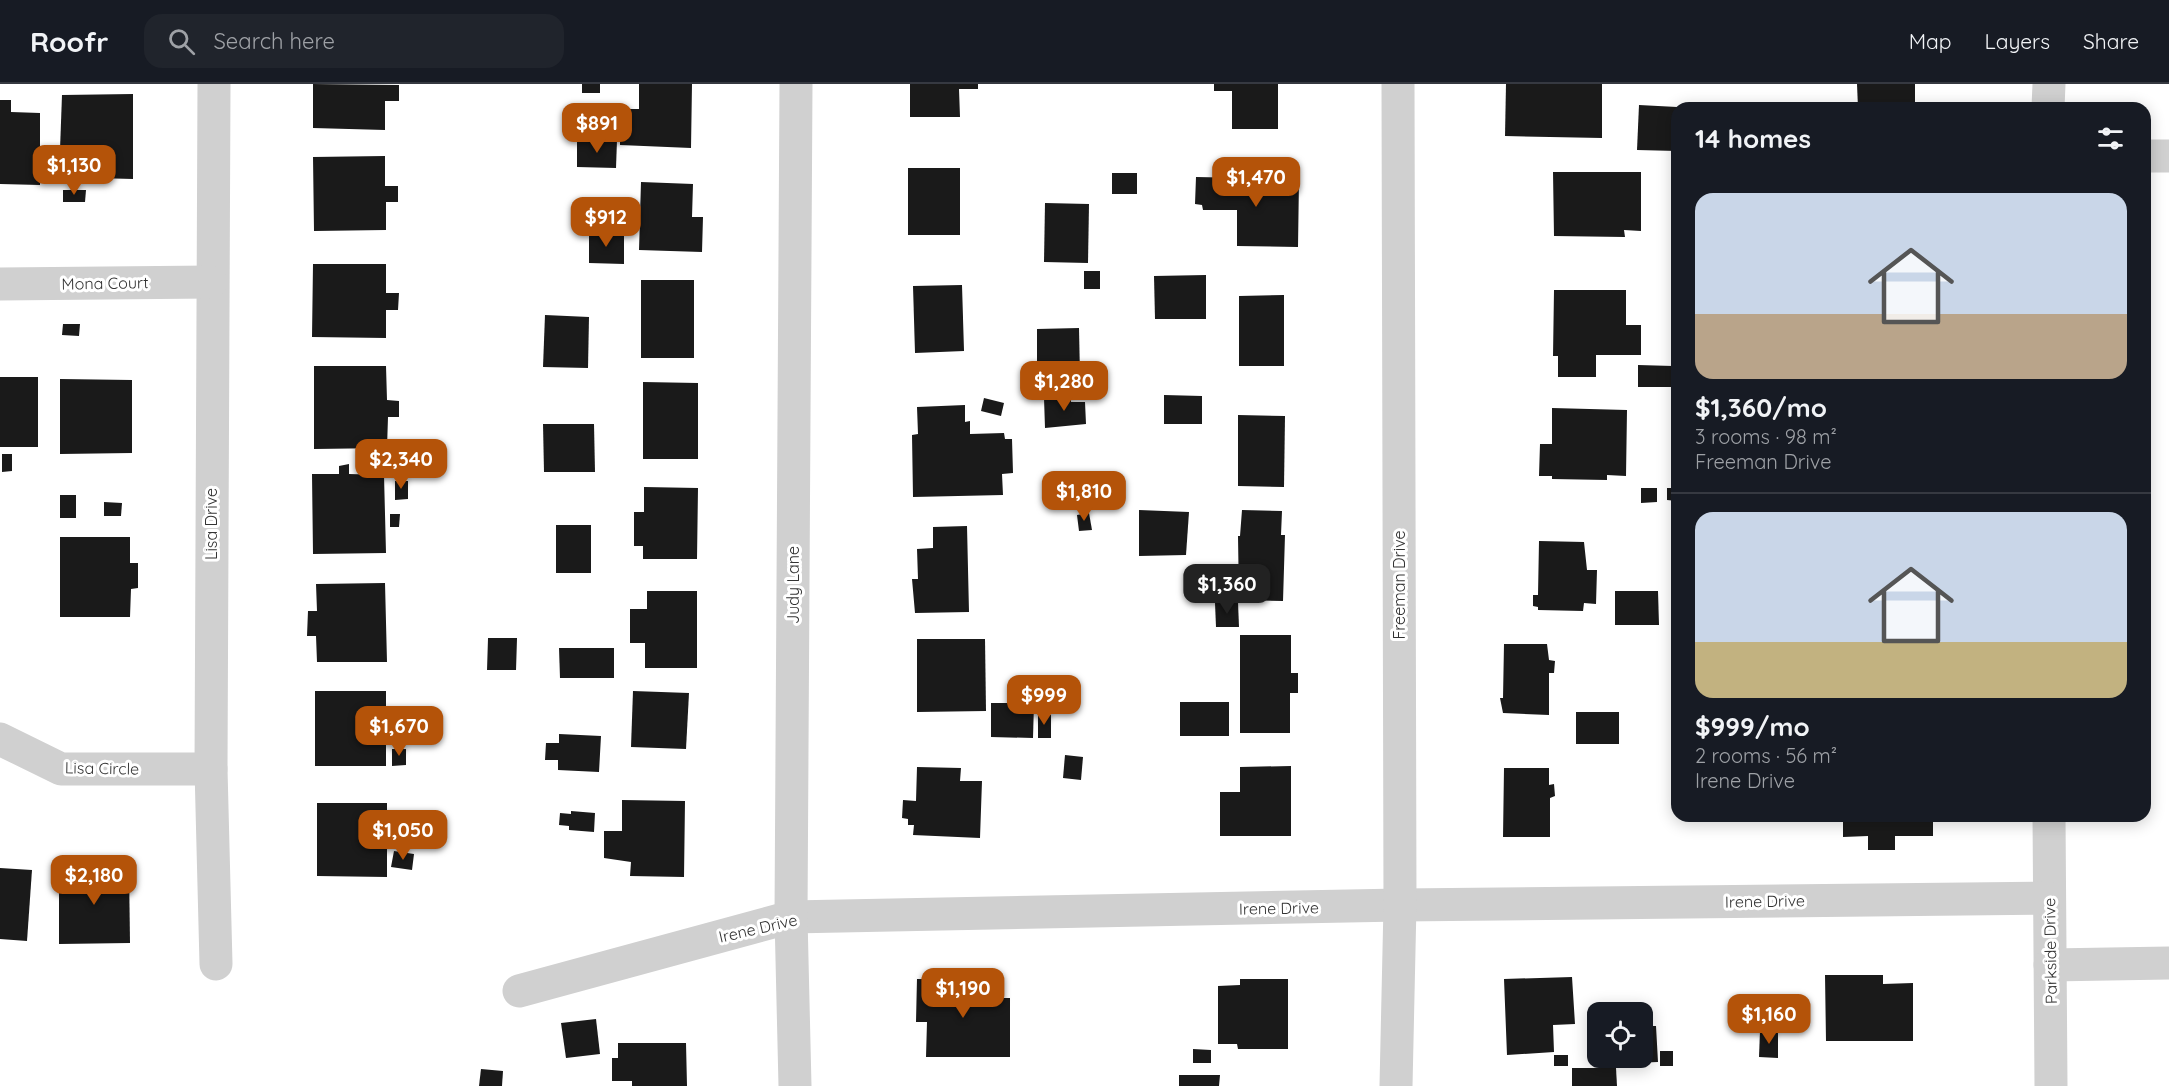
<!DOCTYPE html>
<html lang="en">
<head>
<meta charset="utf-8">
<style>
	:root { --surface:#171b24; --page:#20242c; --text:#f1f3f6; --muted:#9ea1a6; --line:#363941; --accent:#b45309 }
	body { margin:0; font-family:Quicksand,sans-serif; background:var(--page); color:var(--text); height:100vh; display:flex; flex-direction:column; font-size:22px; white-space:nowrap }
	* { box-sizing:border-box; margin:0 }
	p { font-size:20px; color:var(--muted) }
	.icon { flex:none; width:33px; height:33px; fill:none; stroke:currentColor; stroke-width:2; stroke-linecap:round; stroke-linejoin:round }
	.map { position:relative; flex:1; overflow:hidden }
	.side { position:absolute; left:1671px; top:18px; width:480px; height:720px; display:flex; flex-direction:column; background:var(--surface); border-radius:18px; box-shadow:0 3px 15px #0003 }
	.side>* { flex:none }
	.tools { position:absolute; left:1587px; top:918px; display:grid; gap:12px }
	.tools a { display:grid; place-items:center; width:66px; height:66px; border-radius:12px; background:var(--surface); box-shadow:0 3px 15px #0003; font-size:30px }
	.price { position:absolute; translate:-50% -51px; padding:0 14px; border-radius:12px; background:var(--accent); color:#fff; font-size:20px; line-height:39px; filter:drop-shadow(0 2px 3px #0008) }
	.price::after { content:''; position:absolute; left:50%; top:36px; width:18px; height:14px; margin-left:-9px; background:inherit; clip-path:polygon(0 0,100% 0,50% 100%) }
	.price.on { background:#222; color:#fff }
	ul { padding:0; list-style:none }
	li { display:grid; align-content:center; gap:12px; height:318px; padding:0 24px }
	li+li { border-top:2px solid var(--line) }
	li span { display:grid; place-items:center; height:186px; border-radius:18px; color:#555 }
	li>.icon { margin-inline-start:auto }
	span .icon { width:108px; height:108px; fill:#fffc; stroke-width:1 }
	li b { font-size:26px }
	h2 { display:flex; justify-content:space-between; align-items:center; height:72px; padding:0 24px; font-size:26px }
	header { display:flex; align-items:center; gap:36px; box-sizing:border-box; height:84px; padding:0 30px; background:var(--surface); border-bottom:2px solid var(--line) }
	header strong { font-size:28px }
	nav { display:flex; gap:33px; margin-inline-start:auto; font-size:21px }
	.search { width:420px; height:54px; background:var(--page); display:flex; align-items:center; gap:15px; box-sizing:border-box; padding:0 21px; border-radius:18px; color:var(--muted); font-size:22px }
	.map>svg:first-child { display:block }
	.building { fill:#1a1a1a }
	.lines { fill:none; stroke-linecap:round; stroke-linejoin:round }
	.minor { stroke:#d0d0d0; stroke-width:33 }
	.labels { text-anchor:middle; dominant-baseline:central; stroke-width:6; stroke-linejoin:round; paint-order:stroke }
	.street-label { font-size:16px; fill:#333; stroke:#fff }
</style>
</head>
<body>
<header>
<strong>Roofr</strong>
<div class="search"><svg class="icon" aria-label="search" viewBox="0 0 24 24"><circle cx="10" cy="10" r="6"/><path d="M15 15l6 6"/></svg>Search here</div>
<nav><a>Map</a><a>Layers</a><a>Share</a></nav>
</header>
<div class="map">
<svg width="2169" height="1002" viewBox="0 0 2169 1002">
	<rect width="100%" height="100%" fill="#fff"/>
	<g class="building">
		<polygon points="313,0 399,1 399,17 385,17 385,46 313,44"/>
		<rect x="582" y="0" width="18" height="9"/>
		<polygon points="639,0 692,0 691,64 620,61 620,25 639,25"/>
		<polygon points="910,0 978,0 978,5 959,5 960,33 910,33"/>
		<polygon points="1214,0 1278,0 1278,45 1232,45 1232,7 1214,7"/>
		<polygon points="1506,0 1602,0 1602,54 1505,52"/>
		<polygon points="1857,0 1915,0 1915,24 1858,24"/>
		<polygon points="133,10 133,95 59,93 62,11"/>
		<polygon points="0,16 11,16 11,28 40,29 40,101 0,100"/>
		<polygon points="1639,21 1677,23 1677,67 1637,66"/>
		<polygon points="577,56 617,56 616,84 577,83"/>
		<polygon points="385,72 385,102 398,102 398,118 386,118 386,146 314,147 313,73"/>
		<rect x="908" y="84" width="52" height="67"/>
		<polygon points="1553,88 1641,88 1641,147 1624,146 1625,153 1554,152"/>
		<rect x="1112" y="89" width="25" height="21"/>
		<polygon points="1196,93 1299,95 1298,163 1237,162 1237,126 1203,126 1202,121 1195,120"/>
		<polygon points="641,98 693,100 692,133 703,133 702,168 639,166"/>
		<polygon points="63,106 86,106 85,118 63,118"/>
		<polygon points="1045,119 1089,120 1088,179 1044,178"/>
		<polygon points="589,149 624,150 624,180 589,179"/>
		<polygon points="313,180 386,180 386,209 399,209 398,226 386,226 386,254 312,253"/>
		<rect x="1084" y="187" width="16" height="18"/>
		<polygon points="1206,191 1206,235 1155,235 1154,192"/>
		<rect x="641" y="196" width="53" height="78"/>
		<polygon points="962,201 964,267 915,269 913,202"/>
		<polygon points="1554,206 1626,206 1626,241 1641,241 1641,271 1596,271 1596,293 1558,293 1558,272 1553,272"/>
		<polygon points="1284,211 1284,282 1239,282 1239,212"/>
		<polygon points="545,231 589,233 588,284 543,283"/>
		<polygon points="63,240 80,240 79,252 62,251"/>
		<polygon points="1079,244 1080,292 1037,292 1037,245"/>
		<polygon points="1638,281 1673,282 1673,288 1677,288 1677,303 1638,303"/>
		<polygon points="314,282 386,282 387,316 399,317 399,333 388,333 387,364 314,365"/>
		<rect x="0" y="293" width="38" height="70"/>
		<polygon points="60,295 132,296 132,369 60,370"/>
		<polygon points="643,298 698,299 698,375 643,375"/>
		<polygon points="1164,311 1202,312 1202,340 1164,340"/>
		<polygon points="1071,313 1071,318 1085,318 1086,340 1045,344 1044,314"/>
		<polygon points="984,314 1004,319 1001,332 981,327"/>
		<polygon points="965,321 965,338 970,337 970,350 1004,349 1005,355 1012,355 1013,389 1002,390 1003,411 913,413 912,351 918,350 917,323"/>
		<polygon points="1552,324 1627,326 1626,392 1607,391 1607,396 1552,395 1552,392 1539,392 1540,360 1552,360"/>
		<polygon points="1238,331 1285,332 1284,403 1238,402"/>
		<polygon points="543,340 594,340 595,388 544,388"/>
		<polygon points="2,370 12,370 12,387 2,388"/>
		<polygon points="349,380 349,390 384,391 386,469 313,470 312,390 339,390 339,382"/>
		<polygon points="395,397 408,397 408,415 395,416"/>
		<polygon points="644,403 698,404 697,475 643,475 643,462 634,462 634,428 644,428"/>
		<polygon points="1641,404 1657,404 1657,418 1641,419"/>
		<polygon points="1667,404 1677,404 1677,417 1667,416"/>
		<rect x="60" y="411" width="16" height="23"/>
		<polygon points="104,418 122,419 121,432 104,432"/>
		<polygon points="1139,426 1189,428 1186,471 1139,472"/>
		<polygon points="1242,426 1282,427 1281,451 1285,451 1283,517 1239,516 1238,452 1240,452"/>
		<polygon points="1089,429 1092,446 1079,447 1077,431"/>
		<polygon points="390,430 400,430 399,443 390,443"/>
		<rect x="556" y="441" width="35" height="48"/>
		<polygon points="967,442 969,528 915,529 912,495 918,495 917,465 933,464 933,443"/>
		<polygon points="60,453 130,453 130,479 138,479 138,504 131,505 130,533 60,533"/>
		<polygon points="1539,457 1584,458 1587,486 1597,486 1596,520 1584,519 1583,527 1538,526 1538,523 1533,522 1533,511 1538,511"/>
		<polygon points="385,499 387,578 317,578 316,552 307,552 308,527 317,527 316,500"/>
		<polygon points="647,507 697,507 697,584 645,584 645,559 630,559 630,525 647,525"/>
		<polygon points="1615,507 1658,507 1659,541 1615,541"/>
		<polygon points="1238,518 1239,543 1216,543 1215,519"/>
		<polygon points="1240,551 1291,551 1291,589 1298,589 1298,609 1290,609 1290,649 1240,649"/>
		<polygon points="488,554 517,554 516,586 487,586"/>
		<polygon points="917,555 985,555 986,627 917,628"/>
		<polygon points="1504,560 1547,560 1549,576 1555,577 1554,589 1549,589 1549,631 1503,629 1500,614 1503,614"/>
		<polygon points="559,564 614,564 614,594 560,594"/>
		<rect x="315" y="607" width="71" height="75"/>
		<polygon points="633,607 689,609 686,665 631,663"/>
		<rect x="1180" y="618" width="49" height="34"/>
		<polygon points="991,619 1034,619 1033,654 991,653"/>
		<rect x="1576" y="628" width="43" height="32"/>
		<rect x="1038" y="631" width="13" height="23"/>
		<polygon points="559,650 601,652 599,688 558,686 558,676 545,676 546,659 559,659"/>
		<polygon points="392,665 406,665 406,681 392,682"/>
		<polygon points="1065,671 1083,673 1081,696 1063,694"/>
		<polygon points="1291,682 1291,752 1220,752 1220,708 1240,708 1240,683"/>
		<polygon points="917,683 961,684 960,697 982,697 980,754 913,751 914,741 908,741 908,735 902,734 903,716 916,717"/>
		<polygon points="1504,684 1549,684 1549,701 1554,700 1555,712 1550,714 1550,753 1503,753"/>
		<polygon points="622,716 685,717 684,793 630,792 631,778 604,774 604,747 622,747"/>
		<polygon points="317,719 387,719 387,793 317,792"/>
		<polygon points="571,727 595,729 594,748 569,746 569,742 559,741 560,729 571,730"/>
		<polygon points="1843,732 1933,732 1933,752 1895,752 1895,766 1868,766 1868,752 1843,753"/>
		<polygon points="394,767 414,770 412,786 391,783"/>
		<polygon points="0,784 32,786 27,857 0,855"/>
		<polygon points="59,784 129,784 130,859 59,860"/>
		<polygon points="1825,891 1883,891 1883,900 1913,899 1913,957 1826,957"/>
		<polygon points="1572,893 1575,940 1553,941 1554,968 1507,971 1504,895"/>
		<polygon points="917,895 983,896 983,914 1010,914 1010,973 926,973 927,938 916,938"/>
		<polygon points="1240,895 1288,895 1288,965 1238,965 1237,960 1218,960 1218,902 1240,901"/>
		<polygon points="596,935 600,970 566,974 561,939"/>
		<polygon points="1642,942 1656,942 1658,978 1632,979 1632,974 1642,974"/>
		<polygon points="1760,947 1778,948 1778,974 1759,973"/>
		<polygon points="618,959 686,959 687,1002 632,1002 632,997 612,997 612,974 618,974"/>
		<polygon points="1193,965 1211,966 1211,979 1193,979"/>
		<rect x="1660" y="967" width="13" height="15"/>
		<rect x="1554" y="971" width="14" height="11"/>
		<polygon points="1572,984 1616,984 1617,1002 1572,1002"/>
		<polygon points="481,985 503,987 502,1002 479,1002"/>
		<polygon points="1179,991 1220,991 1219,1002 1179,1002"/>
	</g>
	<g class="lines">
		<g class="minor">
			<polyline points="214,0 211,685 216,880"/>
			<polyline points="2048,24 2049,0"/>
			<polyline points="2145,72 2169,72"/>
			<polyline points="0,200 211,198"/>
			<polyline points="0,655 61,685 211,685"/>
			<polyline points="2049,732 2051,1002"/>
			<polyline points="2050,881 2169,879"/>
			<polyline points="519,907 791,833 1400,821 2049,814"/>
			<polyline points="795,1002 791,833 796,0"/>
			<polyline points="1396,1002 1400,821 1398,0"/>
		</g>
	</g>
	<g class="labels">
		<g class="street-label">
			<text transform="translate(105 199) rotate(-1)">Mona Court</text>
			<text transform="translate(211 440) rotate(-90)">Lisa Drive</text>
			<text transform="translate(793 501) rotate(-90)">Judy Lane</text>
			<text transform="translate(1399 501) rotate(-90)">Freeman Drive</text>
			<text transform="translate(102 684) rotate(1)">Lisa Circle</text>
			<text transform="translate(1765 817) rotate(-1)">Irene Drive</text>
			<text transform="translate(1279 824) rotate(-1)">Irene Drive</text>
			<text transform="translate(758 844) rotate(-13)">Irene Drive</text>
			<text transform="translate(2050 867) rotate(-91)">Parkside Drive</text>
		</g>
	</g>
</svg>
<div class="tools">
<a><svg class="icon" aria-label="locate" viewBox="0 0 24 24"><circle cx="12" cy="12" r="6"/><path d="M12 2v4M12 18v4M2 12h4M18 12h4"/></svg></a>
</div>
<b class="price" style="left:597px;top:70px">$891</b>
<b class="price" style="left:74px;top:112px">$1,130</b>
<b class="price" style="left:1256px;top:124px">$1,470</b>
<b class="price" style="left:606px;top:164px">$912</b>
<b class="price" style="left:1064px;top:328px">$1,280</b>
<b class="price" style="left:401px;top:406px">$2,340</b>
<b class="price" style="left:1084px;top:438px">$1,810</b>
<b class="price on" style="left:1227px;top:531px">$1,360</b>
<b class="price" style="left:1044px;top:642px">$999</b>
<b class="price" style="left:399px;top:673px">$1,670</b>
<b class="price" style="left:403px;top:777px">$1,050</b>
<b class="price" style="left:94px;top:822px">$2,180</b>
<b class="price" style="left:963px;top:935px">$1,190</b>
<b class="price" style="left:1769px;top:961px">$1,160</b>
<section class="side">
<h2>14 homes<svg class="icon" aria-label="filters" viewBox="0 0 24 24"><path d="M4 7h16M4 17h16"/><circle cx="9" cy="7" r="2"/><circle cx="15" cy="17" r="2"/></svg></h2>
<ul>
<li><span style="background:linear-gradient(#c9d6e8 65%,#b9a48a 0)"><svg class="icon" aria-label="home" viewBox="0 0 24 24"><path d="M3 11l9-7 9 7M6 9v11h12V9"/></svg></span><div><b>$1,360/mo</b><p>3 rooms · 98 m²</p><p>Freeman Drive</p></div></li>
<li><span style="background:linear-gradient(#c9d6e8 70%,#c2b280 0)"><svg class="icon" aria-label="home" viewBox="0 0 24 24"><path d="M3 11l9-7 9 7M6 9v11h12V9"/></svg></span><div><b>$999/mo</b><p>2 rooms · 56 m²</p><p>Irene Drive</p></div></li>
</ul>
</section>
</div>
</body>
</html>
